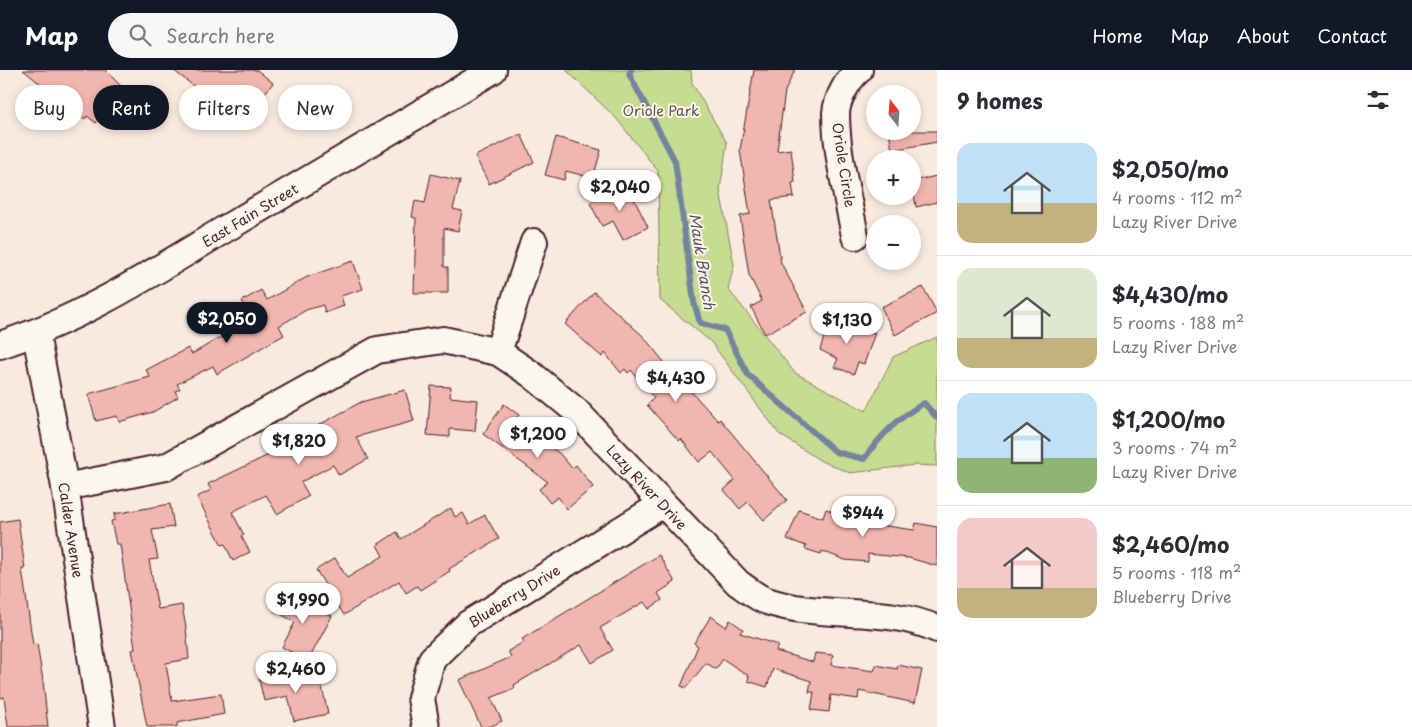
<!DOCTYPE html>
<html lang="en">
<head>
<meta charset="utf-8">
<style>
	:root { --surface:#fff; --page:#f7f7f7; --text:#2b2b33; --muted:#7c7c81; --line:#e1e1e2; --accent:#111827 }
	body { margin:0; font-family:"Playpen Sans",sans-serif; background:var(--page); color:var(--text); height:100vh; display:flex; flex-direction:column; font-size:19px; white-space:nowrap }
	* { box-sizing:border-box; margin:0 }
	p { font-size:16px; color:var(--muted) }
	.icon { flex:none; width:28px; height:28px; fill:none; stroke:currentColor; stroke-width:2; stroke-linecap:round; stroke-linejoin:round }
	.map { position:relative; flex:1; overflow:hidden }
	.panel { display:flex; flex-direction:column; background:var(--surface); width:475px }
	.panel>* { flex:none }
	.banner { position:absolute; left:15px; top:15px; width:475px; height:45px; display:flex; gap:10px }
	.needle { width:32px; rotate:343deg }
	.controls { position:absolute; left:866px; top:15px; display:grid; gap:10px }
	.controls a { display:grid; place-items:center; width:55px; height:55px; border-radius:50%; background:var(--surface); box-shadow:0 2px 8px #0003; font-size:25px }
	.price { position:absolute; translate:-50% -42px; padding:0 11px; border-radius:18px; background:#fff; color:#222; font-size:16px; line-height:32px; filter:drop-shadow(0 1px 2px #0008) }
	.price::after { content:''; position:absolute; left:50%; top:30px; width:15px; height:11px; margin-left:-8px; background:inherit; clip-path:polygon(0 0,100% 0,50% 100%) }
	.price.current { background:var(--accent); color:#fff }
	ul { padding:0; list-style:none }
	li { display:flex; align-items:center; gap:15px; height:125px; padding:0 20px }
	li+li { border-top:1px solid var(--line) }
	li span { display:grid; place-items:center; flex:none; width:140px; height:100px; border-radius:15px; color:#555 }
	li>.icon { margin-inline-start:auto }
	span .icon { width:60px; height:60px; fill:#fffc; stroke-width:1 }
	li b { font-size:21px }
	h2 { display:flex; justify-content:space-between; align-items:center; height:60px; padding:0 20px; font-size:21px }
	.chip { padding:0 18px; border-radius:22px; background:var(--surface); box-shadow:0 2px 8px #0003; font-size:18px; line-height:45px }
	.chip.current { background:var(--accent); color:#fff }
	header { display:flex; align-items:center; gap:30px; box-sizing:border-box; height:70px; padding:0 25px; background:var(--accent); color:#fff }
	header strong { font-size:24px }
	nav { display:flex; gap:28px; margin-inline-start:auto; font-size:18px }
	.search { width:350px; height:45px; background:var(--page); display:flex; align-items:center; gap:12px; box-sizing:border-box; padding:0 18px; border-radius:28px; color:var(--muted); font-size:19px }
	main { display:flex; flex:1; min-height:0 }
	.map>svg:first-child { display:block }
	.green { fill:#c6dc91; stroke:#887e5e }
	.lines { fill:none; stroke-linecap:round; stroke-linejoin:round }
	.stream { stroke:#73849f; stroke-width:6 }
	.building { fill:#f1b6ad; stroke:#4a1f2b }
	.minor-casing { stroke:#4a1f2b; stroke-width:30 }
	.minor { stroke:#fbf7ec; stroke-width:26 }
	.labels { text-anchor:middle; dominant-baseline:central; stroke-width:4; stroke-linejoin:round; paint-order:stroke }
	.park-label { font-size:14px; fill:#694e44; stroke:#fbf7ec }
	.street-label { font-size:14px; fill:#4a1f2b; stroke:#fbf7ec }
	.water-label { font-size:15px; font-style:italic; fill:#5e5265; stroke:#fbf7ec }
</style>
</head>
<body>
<header>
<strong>Map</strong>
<div class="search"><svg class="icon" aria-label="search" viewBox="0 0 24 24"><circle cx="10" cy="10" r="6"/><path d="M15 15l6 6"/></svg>Search here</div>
<nav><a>Home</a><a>Map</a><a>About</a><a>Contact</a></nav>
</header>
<main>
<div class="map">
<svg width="937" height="657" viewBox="0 0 937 657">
	<rect width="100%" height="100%" fill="#f9eadf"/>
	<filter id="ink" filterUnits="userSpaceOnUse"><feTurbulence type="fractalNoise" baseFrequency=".02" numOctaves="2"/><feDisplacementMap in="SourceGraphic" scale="10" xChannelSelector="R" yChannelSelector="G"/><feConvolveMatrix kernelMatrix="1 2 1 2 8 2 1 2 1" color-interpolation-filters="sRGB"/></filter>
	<g filter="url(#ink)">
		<polygon class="green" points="566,0 691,0 692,13 727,73 720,120 734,195 728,219 795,303 866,341 893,287 937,267 937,396 915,395 850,403 821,391 779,364 711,272 660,230 658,101 616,48"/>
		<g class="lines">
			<path class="stream" d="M631 0 629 4 675 91 694 232 700 253 725 260 748 305 836 382 864 389C881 365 898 348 924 333L937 348"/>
		</g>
		<g class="building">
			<polygon points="23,0 105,0 124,19 96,53 87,46 85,49"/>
			<polygon points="173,0 257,0 273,13 241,53"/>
			<polygon points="754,0 795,0 785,21 777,81 791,79 795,112 792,113 794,127 771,130 781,193 807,242 765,264 751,237 762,231 749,205 740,146 750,144 740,80"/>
			<polygon points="889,61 937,61 937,72 892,80"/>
			<polygon points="521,64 534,92 489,114 475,86"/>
			<polygon points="556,67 601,80 593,108 566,101 564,110 545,105"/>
			<polygon points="431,104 460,111 453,139 462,141 458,161 444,158 444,197 448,197 448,223 414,223 416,148 412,147 415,131 425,133"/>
			<polygon points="937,106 937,132 916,137 912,111"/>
			<polygon points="627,115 648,157 623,170 613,151 602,156 590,133"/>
			<polygon points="353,191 363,219 341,226 344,236 325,243 323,235 306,240 279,256 284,265 268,274 217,304 213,296 177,314 180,319 175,321 178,327 153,342 119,352 117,346 96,351 88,324 150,307 146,300 188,278 192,284 252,249 242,231 261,220 267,230 307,207"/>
			<polygon points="923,217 937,243 895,265 881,237"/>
			<polygon points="594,222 643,266 677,308 678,307 718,351 720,349 787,430 764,450 748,432 740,439 724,420 735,410 712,382 699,392 681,369 679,371 647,335 654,328 631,300 628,303 625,299 621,303 605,283 602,287 565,254"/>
			<polygon points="830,248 875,263 864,294 858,292 854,304 834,297 838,289 820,280"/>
			<polygon points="431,316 451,317 450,327 478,330 475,361 450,359 450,367 427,365"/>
			<polygon points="405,320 414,351 356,367 368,389 339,405 333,395 301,412 309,426 277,444 266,425 232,442 244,465 241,466 250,482 233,491 225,474 222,475 197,427 211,420 208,414 302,369 299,366 361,332"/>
			<polygon points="504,334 519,345 514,351 560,384 572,398 576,395 593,417 567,439 558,427 550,433 539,419 548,412 483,364"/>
			<polygon points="170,434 174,457 152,460 158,489 149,490 158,539 182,535 186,558 189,589 166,593 172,631 221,624 224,644 177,653 177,657 147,657 132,580 135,579 120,474 116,474 111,451 115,450 114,444"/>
			<polygon points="451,438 455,447 463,443 469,454 485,445 499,469 449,499 450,501 420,520 417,516 406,523 399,511 344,545 316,500 335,488 347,508 383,486 377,475 397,462 401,469"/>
			<polygon points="826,439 846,446 845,450 914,460 916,453 937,457 937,496 909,488 868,484 868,492 845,490 822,481 821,484 805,479 806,476 787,469 799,440 823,448"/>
			<polygon points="18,449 25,499 22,499 33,575 37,574 43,611 48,657 8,657 4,627 0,628 0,452"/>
			<polygon points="659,485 675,512 658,523 662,530 649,539 644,532 600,558 613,580 592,593 581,575 514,615 515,618 491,628 502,651 489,657 481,657 459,610 511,587 508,581 524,572 522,569"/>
			<polygon points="286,521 332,546 308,591 282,577 295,552 275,541"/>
			<polygon points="711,546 726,557 730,550 743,559 740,563 778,575 776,581 813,592 815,583 833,585 831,595 874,601 876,595 897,599 898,595 922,600 915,633 859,621 858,629 831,625 829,642 811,640 814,622 809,622 811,611 773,599 767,617 748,611 749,606 723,589 716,599 706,593 686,618 681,616 698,576 694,573"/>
			<polygon points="304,599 296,613 320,608 328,644 294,651 288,626 264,631 259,609"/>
		</g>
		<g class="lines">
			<g class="minor-casing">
				<g id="minor">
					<path d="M855 166C848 127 836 84 836 43 837 29 848 9 859 0"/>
					<polyline points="36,264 65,417 102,657"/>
					<path d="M0 275C82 249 152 203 225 159 315 106 404 53 493 0"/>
					<polyline points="498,282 534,172"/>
					<path d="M65 417 166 397 377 280 443 270 498 282 531 304 576 341 738 513C747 519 757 528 767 531 822 550 885 535 937 559"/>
					<polyline points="426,657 421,628 432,589 468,554 663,434"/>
				</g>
			</g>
			<use href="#minor" class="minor"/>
		</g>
	</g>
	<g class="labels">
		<g class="park-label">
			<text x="661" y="40">Oriole Park</text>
		</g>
		<g class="street-label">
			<text transform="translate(844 95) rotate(81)">Oriole Circle</text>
			<text transform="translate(250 145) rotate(-31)">East Fain Street</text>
			<text transform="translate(647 417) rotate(47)">Lazy River Drive</text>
			<text transform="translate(71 460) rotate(81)">Calder Avenue</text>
			<text transform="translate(514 526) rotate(-32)">Blueberry Drive</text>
		</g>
		<g class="water-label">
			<text transform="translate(703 191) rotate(81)">Mauk Branch</text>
		</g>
	</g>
</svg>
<div class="controls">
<a><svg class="needle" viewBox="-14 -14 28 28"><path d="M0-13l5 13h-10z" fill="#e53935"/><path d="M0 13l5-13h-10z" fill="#7c7c81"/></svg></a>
<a>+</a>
<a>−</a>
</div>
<b class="price" style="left:620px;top:142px">$2,040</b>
<b class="price current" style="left:227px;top:274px">$2,050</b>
<b class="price" style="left:847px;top:275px">$1,130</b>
<b class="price" style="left:676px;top:333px">$4,430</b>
<b class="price" style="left:538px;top:389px">$1,200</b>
<b class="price" style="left:299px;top:396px">$1,820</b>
<b class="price" style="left:863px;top:468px">$944</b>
<b class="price" style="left:303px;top:555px">$1,990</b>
<b class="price" style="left:296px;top:624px">$2,460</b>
<div class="banner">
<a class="chip">Buy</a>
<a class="chip current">Rent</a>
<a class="chip">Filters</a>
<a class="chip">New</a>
</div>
</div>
<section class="panel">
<h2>9 homes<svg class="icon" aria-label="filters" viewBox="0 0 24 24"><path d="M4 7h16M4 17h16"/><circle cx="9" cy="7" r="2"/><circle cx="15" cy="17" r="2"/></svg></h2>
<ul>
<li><span style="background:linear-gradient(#bfe0f5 60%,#c2b280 0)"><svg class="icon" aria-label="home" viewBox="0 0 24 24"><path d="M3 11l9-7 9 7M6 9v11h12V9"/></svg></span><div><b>$2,050/mo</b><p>4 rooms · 112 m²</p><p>Lazy River Drive</p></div></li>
<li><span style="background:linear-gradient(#dfe7d0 70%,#c2b280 0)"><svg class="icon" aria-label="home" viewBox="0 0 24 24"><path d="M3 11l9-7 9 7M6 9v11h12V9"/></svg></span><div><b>$4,430/mo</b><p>5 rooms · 188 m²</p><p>Lazy River Drive</p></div></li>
<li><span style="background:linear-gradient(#bfe0f5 65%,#8fb573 0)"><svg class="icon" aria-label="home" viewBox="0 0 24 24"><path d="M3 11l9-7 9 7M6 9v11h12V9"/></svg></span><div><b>$1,200/mo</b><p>3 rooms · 74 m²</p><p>Lazy River Drive</p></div></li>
<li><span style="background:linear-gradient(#f6c9c9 70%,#c2b280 0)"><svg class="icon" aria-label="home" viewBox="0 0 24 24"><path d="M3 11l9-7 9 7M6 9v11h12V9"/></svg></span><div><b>$2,460/mo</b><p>5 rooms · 118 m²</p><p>Blueberry Drive</p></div></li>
</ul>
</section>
</main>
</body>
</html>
